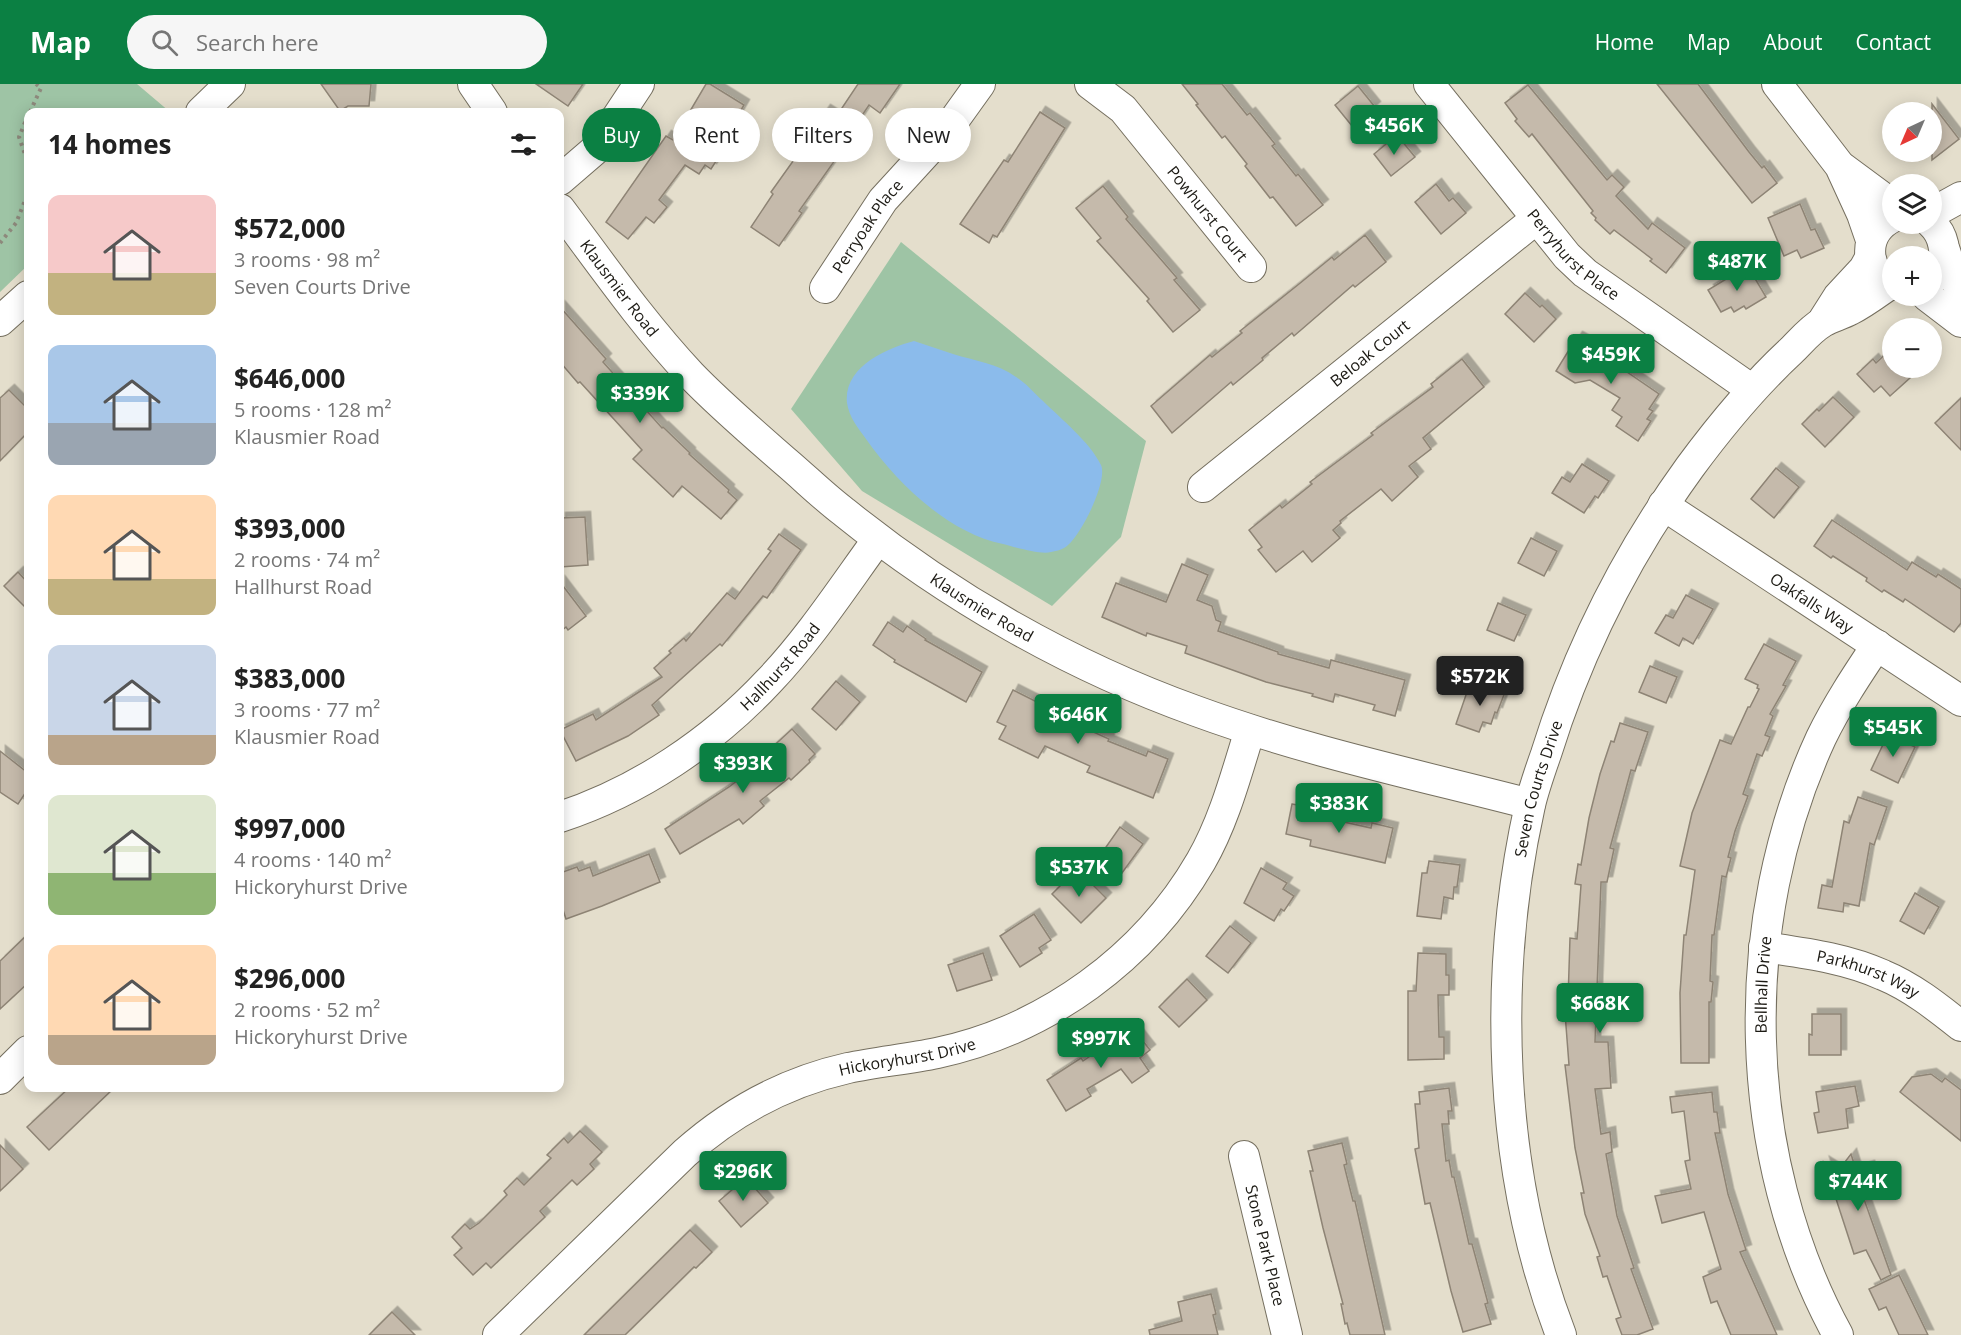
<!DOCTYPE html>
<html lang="en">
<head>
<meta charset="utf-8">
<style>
	:root { --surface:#fff; --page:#f6f6f6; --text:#222; --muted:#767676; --accent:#0b8043 }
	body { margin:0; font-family:"Open Sans",sans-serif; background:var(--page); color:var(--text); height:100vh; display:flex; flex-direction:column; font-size:22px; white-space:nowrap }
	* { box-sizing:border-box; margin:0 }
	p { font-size:20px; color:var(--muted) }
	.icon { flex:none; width:33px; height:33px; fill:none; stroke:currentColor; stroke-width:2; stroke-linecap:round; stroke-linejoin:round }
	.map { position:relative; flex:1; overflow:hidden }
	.sheet { position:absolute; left:24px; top:24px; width:540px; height:984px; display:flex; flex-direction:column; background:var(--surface); border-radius:12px; box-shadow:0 3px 15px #0003 }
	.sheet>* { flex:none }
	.guide { position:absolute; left:582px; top:24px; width:570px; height:54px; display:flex; gap:12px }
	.needle { width:39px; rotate:224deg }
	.tools { position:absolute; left:1882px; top:18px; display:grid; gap:12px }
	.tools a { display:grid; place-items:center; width:60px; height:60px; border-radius:50%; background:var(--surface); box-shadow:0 3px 15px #0003; font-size:30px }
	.price { position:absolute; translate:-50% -51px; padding:0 14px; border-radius:6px; background:var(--accent); color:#fff; font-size:20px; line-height:39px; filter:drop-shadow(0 2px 3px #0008) }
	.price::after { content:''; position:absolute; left:50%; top:36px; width:18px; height:14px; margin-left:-9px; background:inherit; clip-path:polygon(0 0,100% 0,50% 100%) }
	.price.active { background:#222; color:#fff }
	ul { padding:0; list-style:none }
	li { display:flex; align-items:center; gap:18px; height:150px; padding:0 24px }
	li span { display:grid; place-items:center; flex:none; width:168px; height:120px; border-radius:12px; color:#555 }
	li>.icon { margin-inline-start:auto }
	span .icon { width:72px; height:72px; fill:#fffc; stroke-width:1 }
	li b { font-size:26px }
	h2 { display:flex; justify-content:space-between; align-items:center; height:72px; padding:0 24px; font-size:26px }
	.pill { padding:0 21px; border-radius:27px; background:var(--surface); box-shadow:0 3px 15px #0003; font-size:21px; line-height:54px }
	.pill.active { background:var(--accent); color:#fff }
	header { display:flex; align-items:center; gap:36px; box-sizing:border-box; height:84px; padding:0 30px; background:var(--accent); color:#fff }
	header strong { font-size:28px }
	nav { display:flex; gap:33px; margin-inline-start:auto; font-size:21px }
	.search { width:420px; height:54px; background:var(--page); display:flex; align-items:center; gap:15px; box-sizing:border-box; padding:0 21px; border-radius:33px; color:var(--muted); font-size:22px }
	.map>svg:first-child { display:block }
	.green { fill:#9ec4a5 }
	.water { fill:#8bbbeb }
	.building { fill:#c5baab; stroke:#8e8475; stroke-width:1.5; filter:url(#shadow) }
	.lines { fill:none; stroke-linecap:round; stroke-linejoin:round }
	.minor-casing { stroke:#756f5f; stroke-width:32 }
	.path { stroke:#8d897c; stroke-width:4; stroke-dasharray:3 4.5; stroke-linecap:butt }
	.minor { stroke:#fff; stroke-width:30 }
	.labels { text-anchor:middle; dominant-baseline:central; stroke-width:5; stroke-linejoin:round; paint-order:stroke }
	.street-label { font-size:16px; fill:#1c1a14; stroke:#e4decc }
</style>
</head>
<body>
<header>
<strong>Map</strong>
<div class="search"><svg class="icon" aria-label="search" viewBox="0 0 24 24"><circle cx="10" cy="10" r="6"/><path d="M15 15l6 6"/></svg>Search here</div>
<nav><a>Home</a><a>Map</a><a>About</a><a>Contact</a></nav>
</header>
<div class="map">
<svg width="1961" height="1251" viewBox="0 0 1961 1251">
	<defs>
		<filter id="shadow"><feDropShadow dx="5.5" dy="-5.5" stdDeviation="0" flood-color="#0004"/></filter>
	</defs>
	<rect width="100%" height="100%" fill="#e4decc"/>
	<g class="green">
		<polygon points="0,0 137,0 170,28 28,28 28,181 0,208"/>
		<polygon points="901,158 1146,357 1121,453 1052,522 862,407 791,325"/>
	</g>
	<path class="water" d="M914 257C927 261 940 266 953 270 975 277 997 279 1016 293 1026 299 1034 309 1043 317 1061 335 1090 358 1101 381 1108 397 1082 449 1068 461 1064 465 1057 467 1051 468 1041 471 1014 463 1003 460 948 449 897 399 866 355 858 344 849 333 847 319 843 283 887 264 914 257Z"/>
	<g class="building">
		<polygon points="321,0 371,0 369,22 348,22 340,27"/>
		<polygon points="536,0 583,0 568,22"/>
		<polygon points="706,0 710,0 744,21 737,33 740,35 732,48 701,55 722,68 711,85 705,81 699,90 685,81 659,116 667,123 654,139 646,133 628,155 606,138 666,52 673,56"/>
		<polygon points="858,0 900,0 880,29 869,21 842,61 845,62 799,127 802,129 779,162 751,143 773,110 771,108 816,45 813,43 825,26 836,33"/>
		<polygon points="1182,0 1222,0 1247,31 1250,29 1275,60 1272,62 1296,92 1298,90 1323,121 1296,142 1273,113 1270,114 1245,82 1247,80 1225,52 1222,54 1196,21 1198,20"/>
		<polygon points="1657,0 1698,0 1749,68 1762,84 1764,82 1777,99 1752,119"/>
		<polygon points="1528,1 1607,96 1612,91 1624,103 1616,112 1648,145 1652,139 1685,164 1666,189 1650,177 1652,175 1614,146 1610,150 1595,136 1596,134 1591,129 1593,127 1532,50 1529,53 1515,37 1517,35 1505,19"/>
		<polygon points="1358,2 1375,23 1352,42 1335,21"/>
		<polygon points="1932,20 1959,55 1932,76"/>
		<polygon points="1040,28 1065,44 997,153 993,151 989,159 960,140 1004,76 1008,78"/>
		<polygon points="1397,51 1415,73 1391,92 1374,70"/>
		<polygon points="1436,100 1449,117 1453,114 1466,129 1441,150 1415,118"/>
		<polygon points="1103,102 1128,133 1126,135 1177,194 1174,196 1200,226 1173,248 1147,217 1149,215 1097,157 1101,154 1076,124"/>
		<polygon points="1800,120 1811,146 1815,145 1824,164 1801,174 1797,166 1784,172 1768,134"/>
		<polygon points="1365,151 1386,178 1355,203 1353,201 1294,252 1292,249 1262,274 1263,276 1233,301 1231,298 1172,349 1151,322 1210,271 1212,273 1242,249 1240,247 1299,200 1332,173 1334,176"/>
		<polygon points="1750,186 1766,213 1746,225 1744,222 1734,228 1731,223 1721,228 1708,206 1736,189 1739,193"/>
		<polygon points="1525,209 1540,223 1542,221 1556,235 1534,258 1505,230"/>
		<polygon points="560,223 606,275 603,278 662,344 663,343 690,369 689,370 729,406 728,408 737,416 721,435 682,402 673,413 633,375 642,366 580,298 578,299 560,278"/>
		<polygon points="1577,253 1613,273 1611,277 1659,310 1649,325 1653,327 1647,335 1651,337 1638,357 1616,342 1622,333 1612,326 1620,314 1590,296 1575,299 1556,287"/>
		<polygon points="1893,263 1893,284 1921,284 1890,312 1881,302 1874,308 1857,290 1873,275 1876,279"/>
		<polygon points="1462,275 1484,303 1423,354 1431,365 1409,382 1418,393 1392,417 1381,405 1340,437 1341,439 1333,446 1340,454 1312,478 1303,467 1276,488 1258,466 1262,463 1249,446 1280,421 1282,424 1312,400 1310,398 1373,351 1371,349 1433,303 1431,300"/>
		<polygon points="9,306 28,325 28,348 0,377 0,314"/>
		<polygon points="1833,313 1854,333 1825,363 1802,340 1817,325 1819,327"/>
		<polygon points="1961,314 1961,366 1935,339"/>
		<polygon points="1582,380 1609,397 1598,414 1595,412 1584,429 1552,409 1562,393 1570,398"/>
		<polygon points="1776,384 1799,403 1774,434 1751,415"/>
		<polygon points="585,433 588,481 560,483 560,434"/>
		<polygon points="1832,436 1907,486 1912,478 1936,493 1938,490 1961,505 1961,539 1954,548 1905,515 1903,518 1884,506 1882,508 1866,497 1867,494 1833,472 1831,474 1814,462"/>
		<polygon points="779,450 801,466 767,514 763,512 722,562 720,560 652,621 659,631 628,652 576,677 560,646 593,630 596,636 662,593 654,584 671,569 669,567 684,554 686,557 727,509 735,515 771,467 768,465"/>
		<polygon points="1531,454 1557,467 1544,492 1518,479"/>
		<polygon points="1182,480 1208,491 1197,516 1212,522 1216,536 1221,538 1218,547 1278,568 1278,570 1329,584 1331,576 1405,596 1395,632 1373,626 1375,621 1335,610 1333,618 1312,612 1313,610 1266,598 1185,569 1187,562 1147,549 1146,552 1102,533 1116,499 1166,518"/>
		<polygon points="18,488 28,499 28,526 4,502"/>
		<polygon points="560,498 586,532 568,546 566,543 560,548"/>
		<polygon points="1686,511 1713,525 1693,560 1683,554 1679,562 1655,549 1666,531 1673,534"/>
		<polygon points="1498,519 1526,531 1514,557 1487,546"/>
		<polygon points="888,538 903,548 907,542 926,555 925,556 982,588 966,618 894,578 895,576 873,561"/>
		<polygon points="1764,560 1796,577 1783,601 1786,602 1770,630 1773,632 1765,651 1770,653 1762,672 1757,670 1743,710 1748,712 1735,747 1728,773 1731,774 1726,793 1722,792 1714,851 1712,851 1710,897 1713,898 1711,918 1709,918 1709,979 1681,979 1680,909 1684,851 1686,851 1695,786 1680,782 1692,729 1720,656 1731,660 1748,623 1750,623 1759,605 1757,604 1758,601 1745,595"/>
		<polygon points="1650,582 1677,593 1666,619 1639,608"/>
		<polygon points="836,597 860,618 836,646 812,625"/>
		<polygon points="1475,598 1505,608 1497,629 1495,628 1491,640 1483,638 1479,648 1456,640 1467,608 1471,610"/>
		<polygon points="1013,606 1049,624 1047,627 1109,655 1108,657 1146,672 1148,667 1168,675 1153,714 1087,688 1090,682 1045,662 1038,674 999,655 1006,642 997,638"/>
		<polygon points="1620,639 1648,648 1635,687 1631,686 1610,764 1614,765 1607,798 1601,798 1595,958 1608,958 1611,1004 1595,1005 1601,1050 1610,1048 1612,1068 1606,1070 1617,1132 1634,1184 1631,1185 1653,1245 1637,1251 1622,1251 1616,1235 1621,1233 1607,1192 1603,1193 1597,1173 1600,1172 1585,1130 1581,1109 1584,1109 1575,1064 1565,981 1569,981 1565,929 1565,916 1568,916 1570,854 1577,855 1581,801 1575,800 1578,780 1581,781 1589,734 1600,690 1611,657 1614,658"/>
		<polygon points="792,645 815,670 809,676 810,678 791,696 789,694 760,717 764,722 743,740 739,735 680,770 665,745 729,703 769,672 766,669"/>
		<polygon points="1888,650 1915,663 1898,699 1871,686"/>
		<polygon points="0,667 28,689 28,705 18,720 0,708"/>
		<polygon points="1858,713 1887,723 1874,761 1870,759 1859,822 1844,819 1843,828 1818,824 1822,801 1832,803 1844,737 1849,739"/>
		<polygon points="1292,720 1332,727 1330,735 1371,744 1372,739 1393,744 1385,779 1310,762 1311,756 1286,750"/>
		<polygon points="1120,743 1143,760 1122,789 1099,773"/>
		<polygon points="649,770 660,798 602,822 566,835 560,817 560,789 577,783 579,787 590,783 593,792"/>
		<polygon points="1429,777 1460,781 1457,803 1454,803 1453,815 1444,813 1441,835 1417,832 1422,789 1427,789"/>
		<polygon points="1261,784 1287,799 1283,805 1294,812 1284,827 1281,825 1274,837 1244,819"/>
		<polygon points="1085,793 1106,814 1081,839 1052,810 1068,794 1075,802"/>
		<polygon points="1915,809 1939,823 1924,850 1900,837"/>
		<polygon points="1034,830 1051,856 1039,864 1042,869 1020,883 1000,852"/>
		<polygon points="1230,842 1251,859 1228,889 1206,872"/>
		<polygon points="28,850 28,899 0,925 0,877"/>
		<polygon points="983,869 992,896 957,907 948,881"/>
		<polygon points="1418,869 1446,870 1446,891 1449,891 1449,911 1438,911 1439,953 1444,953 1444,975 1408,976 1408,907 1416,907"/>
		<polygon points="1187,895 1207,916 1179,943 1159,923"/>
		<polygon points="1812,930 1841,930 1841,971 1809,971 1809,950 1812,951"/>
		<polygon points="1132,943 1150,966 1140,974 1149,987 1132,999 1121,985 1087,1005 1091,1012 1066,1027 1047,996 1081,974 1083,977"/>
		<polygon points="1931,990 1942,998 1945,994 1961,1006 1961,1057 1900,1008 1912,993"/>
		<polygon points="1855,1002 1859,1022 1846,1025 1848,1044 1818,1049 1814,1029 1819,1028 1816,1008"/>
		<polygon points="69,1004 114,1004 49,1066 27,1043"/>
		<polygon points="1449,1004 1452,1027 1448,1027 1449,1040 1442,1040 1446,1077 1449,1076 1452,1093 1454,1093 1469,1160 1472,1160 1488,1219 1485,1220 1491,1240 1463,1248 1451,1207 1430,1119 1425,1120 1415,1065 1419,1064 1415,1020 1420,1020 1419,1008"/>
		<polygon points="1712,1008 1714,1028 1717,1028 1720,1049 1715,1049 1728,1110 1746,1166 1740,1168 1777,1251 1731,1251 1717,1217 1711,1219 1703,1193 1721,1185 1704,1128 1662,1139 1655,1112 1691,1105 1685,1077 1690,1076 1684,1027 1672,1029 1670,1013"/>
		<polygon points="580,1047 602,1068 590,1080 594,1085 577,1101 572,1096 540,1127 545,1133 491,1184 486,1179 473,1191 454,1171 462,1164 452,1153 465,1140 470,1145 479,1139 507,1111 504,1107 517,1094 524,1101 551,1074 547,1071 564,1054 568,1059"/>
		<polygon points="1342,1059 1347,1080 1344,1081 1353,1117 1355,1117 1385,1251 1350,1251 1347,1239 1345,1240 1341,1220 1343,1220 1323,1144 1310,1087 1313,1087 1308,1067"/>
		<polygon points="0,1061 23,1085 0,1107"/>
		<polygon points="1851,1070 1856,1086 1869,1082 1875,1100 1860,1104 1891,1191 1881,1196 1866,1166 1854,1170 1824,1078 1838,1087"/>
		<polygon points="746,1094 768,1119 741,1143 719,1117"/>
		<polygon points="690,1146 712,1168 696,1184 694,1183 625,1251 584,1251"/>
		<polygon points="1899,1191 1928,1251 1899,1251 1886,1223 1879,1226 1869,1205"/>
		<polygon points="1211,1210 1216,1230 1213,1231 1218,1251 1150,1251 1149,1246 1182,1237 1178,1218"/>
		<polygon points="392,1228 415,1251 369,1251"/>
	</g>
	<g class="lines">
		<g class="minor-casing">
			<g id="minor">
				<polyline points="473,0 492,28"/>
				<path id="s1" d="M1090 0 1123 25 1251 183"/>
				<path id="s2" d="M1429 0 1567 172 1585 189 1751 305"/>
				<polyline points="1777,0 1840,82 1862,130 1871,156"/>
				<polyline points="201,28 230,0"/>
				<polyline points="1843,84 1893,121"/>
				<polyline points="560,96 596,65 639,0"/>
				<path id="s3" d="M560 125C602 181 643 240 691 291 721 322 754 350 786 378 806 395 824 413 844 428 948 512 1070 582 1196 627 1305 667 1418 691 1530 720"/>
				<polyline points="1932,129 1961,113"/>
				<path d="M1893 133C1863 148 1862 186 1893 201"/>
				<path d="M1932 140C1943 150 1948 170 1941 184 1939 188 1935 192 1932 195"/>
				<polyline points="1945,167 1953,192 1961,206"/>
				<path id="s4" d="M825 204 883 116 947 46 980 0"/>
				<polyline points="1927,212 1961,238"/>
				<polyline points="1824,235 1838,213 1864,185 1870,174"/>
				<polyline points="0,237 28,212"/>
				<path id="s5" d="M1203 403 1536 135"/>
				<path id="s6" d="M1663 421 1961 617"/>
				<path id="s7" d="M560 733C639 707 712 658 769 597 810 554 843 503 878 455"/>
				<path id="s8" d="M1764 863C1804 869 1846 874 1883 891 1912 903 1937 923 1961 942"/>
				<polyline points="0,995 28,967"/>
				<path id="s9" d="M1244 1072 1287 1251"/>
				<path id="s10" d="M498 1251 685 1069C731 1028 786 998 848 984 877 978 908 975 937 969 1046 946 1145 874 1201 777 1224 737 1236 691 1250 646"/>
				<path id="s11" d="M1561 1251C1498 1088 1492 891 1530 721 1534 704 1540 687 1546 670 1578 567 1627 470 1690 383 1721 341 1753 302 1792 266 1801 257 1811 245 1823 238 1831 233 1841 231 1850 226 1864 219 1877 209 1890 200"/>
				<path id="s12" d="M1838 1251C1740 1072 1736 838 1821 654 1837 621 1857 591 1877 561"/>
			</g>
		</g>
		<g class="path">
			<polyline points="30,28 41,4 36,0"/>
			<polyline points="28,31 19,53 28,79"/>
			<polyline points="0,159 16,139 28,109"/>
		</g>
		<use href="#minor" class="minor"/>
	</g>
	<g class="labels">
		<g class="street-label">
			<text stroke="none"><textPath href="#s1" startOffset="176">Powhurst Court</textPath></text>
			<text stroke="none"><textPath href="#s4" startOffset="75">Perryoak Place</textPath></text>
			<text stroke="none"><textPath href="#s2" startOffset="224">Perryhurst Place</textPath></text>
			<text stroke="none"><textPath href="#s3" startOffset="99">Klausmier Road</textPath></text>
			<text stroke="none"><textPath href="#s5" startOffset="214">Beloak Court</textPath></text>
			<text stroke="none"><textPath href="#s6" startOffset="178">Oakfalls Way</textPath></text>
			<text stroke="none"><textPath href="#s3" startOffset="585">Klausmier Road</textPath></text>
			<text stroke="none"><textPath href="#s7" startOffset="270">Hallhurst Road</textPath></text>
			<text stroke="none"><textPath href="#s11" startOffset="556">Seven Courts Drive</textPath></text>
			<text stroke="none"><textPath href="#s8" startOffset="108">Parkhurst Way</textPath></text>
			<text stroke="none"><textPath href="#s12" startOffset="363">Bellhall Drive</textPath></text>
			<text stroke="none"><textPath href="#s10" startOffset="507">Hickoryhurst Drive</textPath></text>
			<text stroke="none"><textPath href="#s9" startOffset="92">Stone Park Place</textPath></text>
		</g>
	</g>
</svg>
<div class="tools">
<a><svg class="needle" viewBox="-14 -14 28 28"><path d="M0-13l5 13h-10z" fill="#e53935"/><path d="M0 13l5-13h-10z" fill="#767676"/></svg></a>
<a><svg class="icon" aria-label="layers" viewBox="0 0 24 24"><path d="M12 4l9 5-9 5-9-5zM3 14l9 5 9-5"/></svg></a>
<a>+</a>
<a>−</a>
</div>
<b class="price" style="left:1394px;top:72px">$456K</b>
<b class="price" style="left:1737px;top:208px">$487K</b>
<b class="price" style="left:1611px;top:301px">$459K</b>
<b class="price" style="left:640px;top:340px">$339K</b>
<b class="price active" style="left:1480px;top:623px">$572K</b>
<b class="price" style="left:1078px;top:661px">$646K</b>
<b class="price" style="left:1893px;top:674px">$545K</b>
<b class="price" style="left:743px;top:710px">$393K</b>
<b class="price" style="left:1339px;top:750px">$383K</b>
<b class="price" style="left:1079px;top:814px">$537K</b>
<b class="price" style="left:1600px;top:950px">$668K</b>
<b class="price" style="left:1101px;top:985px">$997K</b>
<b class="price" style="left:743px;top:1118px">$296K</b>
<b class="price" style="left:1858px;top:1128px">$744K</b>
<div class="guide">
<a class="pill active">Buy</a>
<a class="pill">Rent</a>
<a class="pill">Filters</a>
<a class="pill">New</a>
</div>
<section class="sheet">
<h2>14 homes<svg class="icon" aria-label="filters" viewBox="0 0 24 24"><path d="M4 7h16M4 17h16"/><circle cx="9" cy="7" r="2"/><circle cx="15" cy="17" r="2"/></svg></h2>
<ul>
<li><span style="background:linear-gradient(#f6c9c9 65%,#c2b280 0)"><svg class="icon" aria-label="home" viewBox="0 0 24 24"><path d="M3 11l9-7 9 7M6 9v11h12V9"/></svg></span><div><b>$572,000</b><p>3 rooms · 98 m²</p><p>Seven Courts Drive</p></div></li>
<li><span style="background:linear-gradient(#a9c7e8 65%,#9aa5b1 0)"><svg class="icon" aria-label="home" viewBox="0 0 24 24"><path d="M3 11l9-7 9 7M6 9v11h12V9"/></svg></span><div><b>$646,000</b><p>5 rooms · 128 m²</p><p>Klausmier Road</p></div></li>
<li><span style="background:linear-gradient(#ffd9b3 70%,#c2b280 0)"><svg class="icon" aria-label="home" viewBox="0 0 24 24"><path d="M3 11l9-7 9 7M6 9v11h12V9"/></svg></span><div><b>$393,000</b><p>2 rooms · 74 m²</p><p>Hallhurst Road</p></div></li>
<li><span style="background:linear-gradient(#c9d6e8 75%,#b9a48a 0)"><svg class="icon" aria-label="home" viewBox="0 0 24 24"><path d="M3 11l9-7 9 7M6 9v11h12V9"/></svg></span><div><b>$383,000</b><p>3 rooms · 77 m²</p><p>Klausmier Road</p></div></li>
<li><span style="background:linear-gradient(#dfe7d0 65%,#8fb573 0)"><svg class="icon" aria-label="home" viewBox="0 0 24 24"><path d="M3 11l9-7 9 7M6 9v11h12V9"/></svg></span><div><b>$997,000</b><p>4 rooms · 140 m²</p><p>Hickoryhurst Drive</p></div></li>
<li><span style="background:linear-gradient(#ffd9b3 75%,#b9a48a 0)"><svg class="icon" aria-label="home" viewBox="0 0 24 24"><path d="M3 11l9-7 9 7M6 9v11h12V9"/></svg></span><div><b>$296,000</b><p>2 rooms · 52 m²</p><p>Hickoryhurst Drive</p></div></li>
</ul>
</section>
</div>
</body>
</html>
